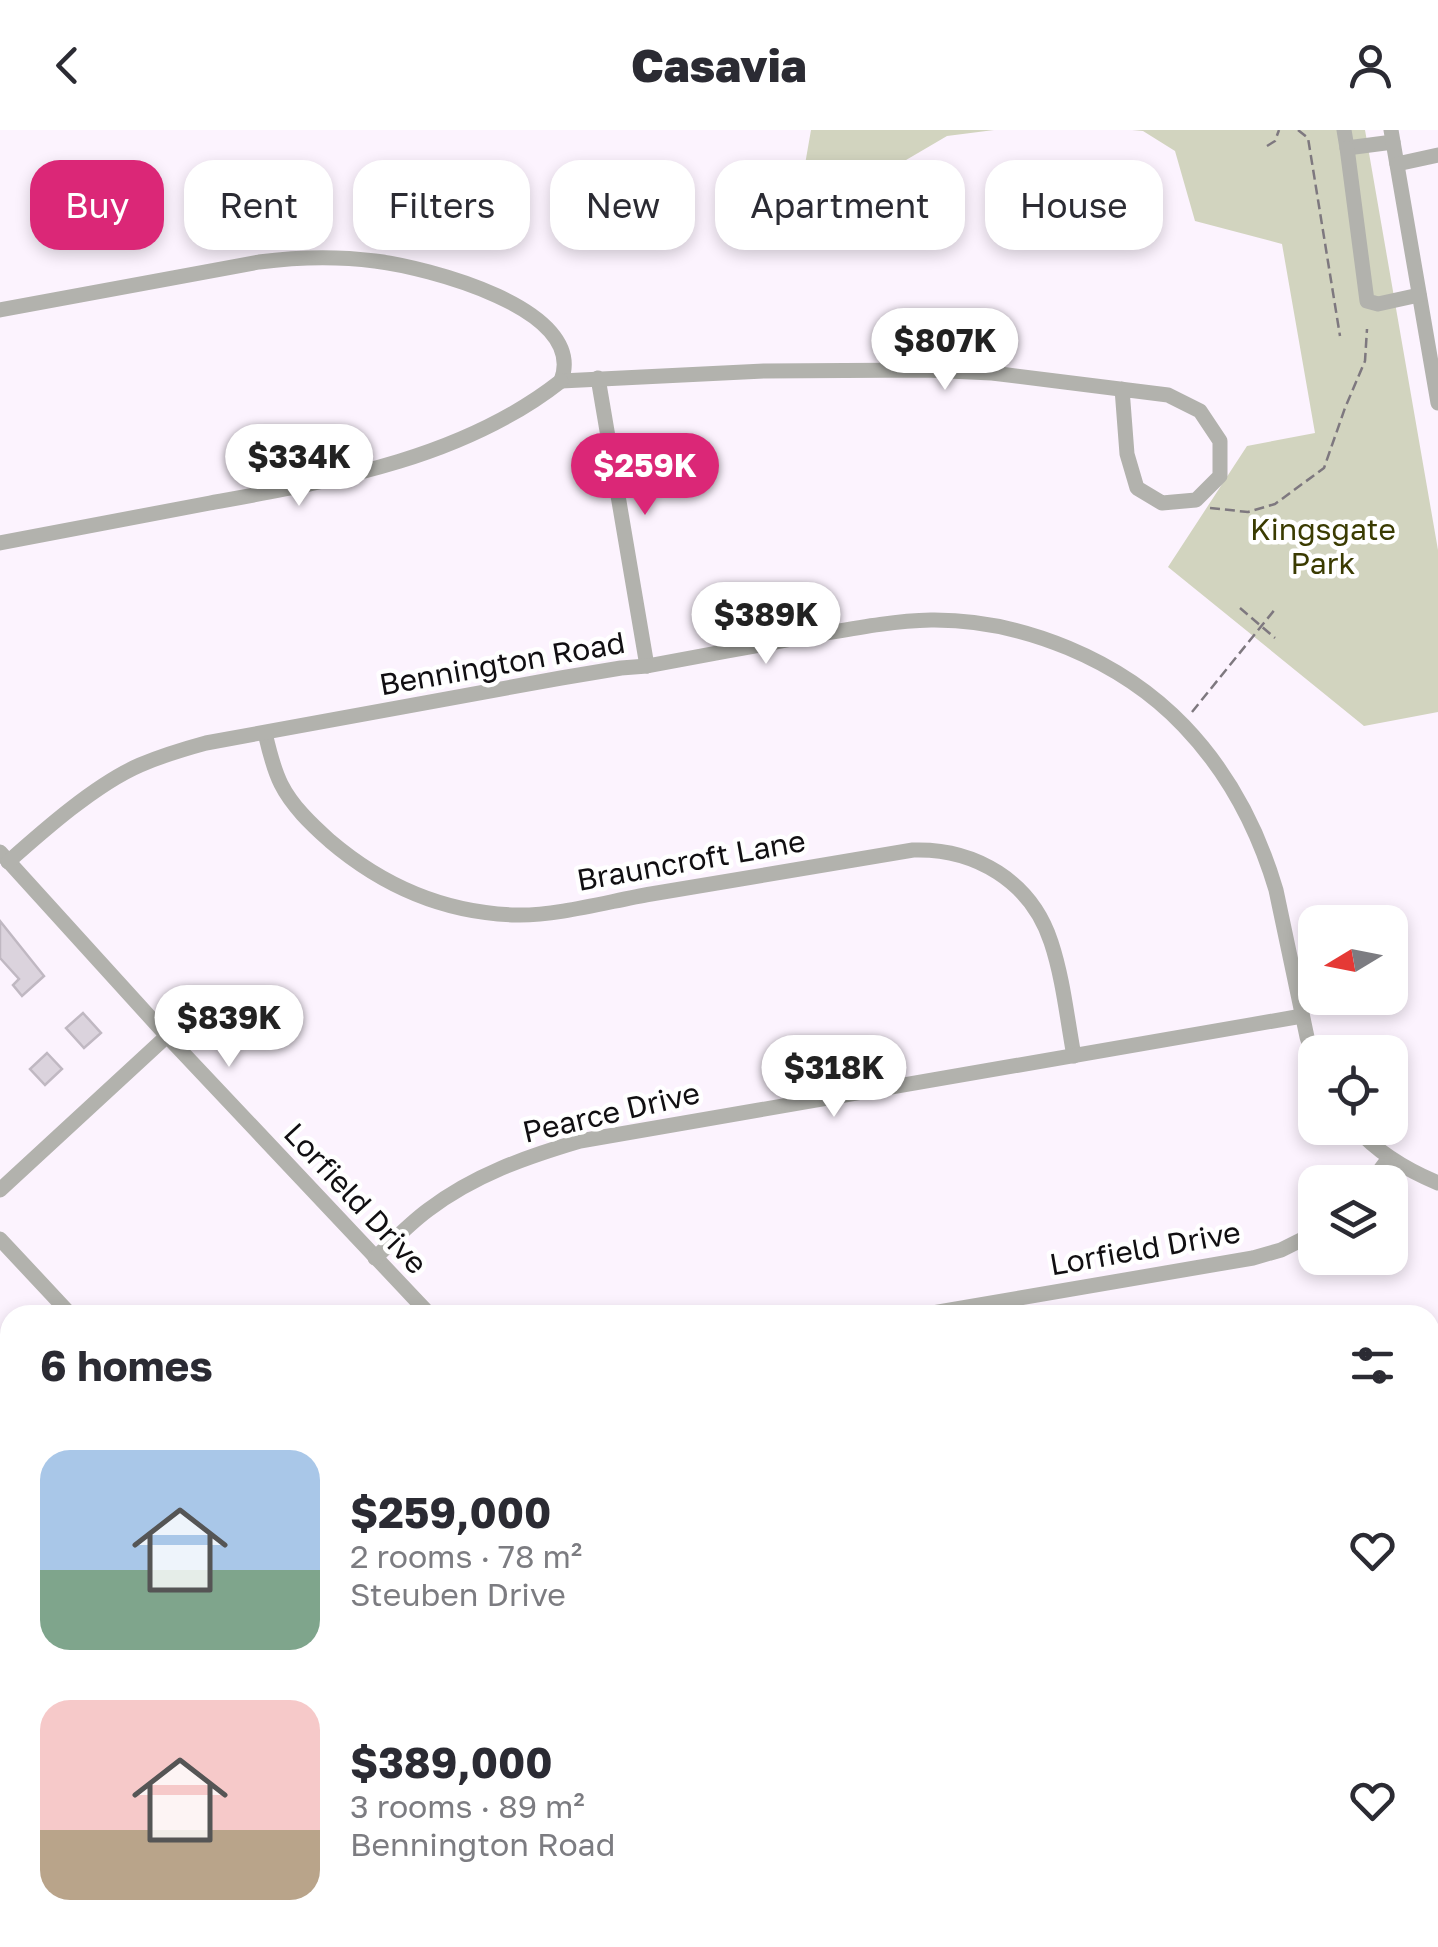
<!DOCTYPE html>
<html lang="en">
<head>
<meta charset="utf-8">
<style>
	:root { --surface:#fff; --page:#f7f7f7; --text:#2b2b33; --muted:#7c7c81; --accent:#db2777 }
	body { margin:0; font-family:"Golos Text",sans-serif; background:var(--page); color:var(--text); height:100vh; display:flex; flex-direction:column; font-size:38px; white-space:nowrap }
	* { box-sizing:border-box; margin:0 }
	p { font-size:32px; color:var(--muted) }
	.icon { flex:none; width:55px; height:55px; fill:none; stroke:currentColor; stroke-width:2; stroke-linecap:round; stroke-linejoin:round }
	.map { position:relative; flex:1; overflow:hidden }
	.side { position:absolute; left:0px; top:1175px; width:1440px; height:642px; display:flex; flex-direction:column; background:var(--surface); border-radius:30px 30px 0 0; box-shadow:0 5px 15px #0003 }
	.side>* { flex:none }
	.guide { position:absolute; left:30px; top:30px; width:1380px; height:90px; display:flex; gap:20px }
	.needle { width:65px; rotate:260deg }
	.buttons { position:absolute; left:1298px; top:775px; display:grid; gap:20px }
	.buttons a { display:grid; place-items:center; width:110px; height:110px; border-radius:20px; background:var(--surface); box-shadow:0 5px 15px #0003; font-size:50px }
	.price { position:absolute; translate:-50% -85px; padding:0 22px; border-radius:35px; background:#fff; color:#222; font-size:32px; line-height:65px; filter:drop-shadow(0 2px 5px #0008) }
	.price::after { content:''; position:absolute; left:50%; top:60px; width:30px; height:22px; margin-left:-15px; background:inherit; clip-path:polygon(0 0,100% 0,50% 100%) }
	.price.current { background:var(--accent); color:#fff }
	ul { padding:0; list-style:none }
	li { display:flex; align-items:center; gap:30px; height:250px; padding:0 40px }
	li span { display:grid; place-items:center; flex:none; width:280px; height:200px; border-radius:30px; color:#555 }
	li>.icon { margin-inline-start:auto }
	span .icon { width:120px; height:120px; fill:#fffc; stroke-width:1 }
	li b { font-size:42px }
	h2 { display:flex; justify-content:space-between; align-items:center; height:120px; padding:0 40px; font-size:42px }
	.tag { padding:0 35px; border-radius:30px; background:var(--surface); box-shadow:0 5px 15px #0003; font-size:35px; line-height:90px }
	.tag.current { background:var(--accent); color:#fff }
	header { display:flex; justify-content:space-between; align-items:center; height:130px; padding:0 40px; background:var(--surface); font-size:45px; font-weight:800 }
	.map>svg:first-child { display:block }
	.green { fill:#d2d4bf }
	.building { fill:#dbd3dd; stroke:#c0b8c2; stroke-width:2.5 }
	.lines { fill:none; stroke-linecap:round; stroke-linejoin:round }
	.path { stroke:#7e787f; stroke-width:2.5; stroke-dasharray:10 5; stroke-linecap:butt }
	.minor { stroke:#b2b2ad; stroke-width:15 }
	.labels { text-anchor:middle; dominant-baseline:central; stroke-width:9; stroke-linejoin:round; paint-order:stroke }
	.park-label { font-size:30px; fill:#3a3b01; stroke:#fff }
	.street-label { font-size:30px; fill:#110f12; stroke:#fff }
</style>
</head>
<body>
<header><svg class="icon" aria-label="back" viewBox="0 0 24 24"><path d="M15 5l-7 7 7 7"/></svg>Casavia<svg class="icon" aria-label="person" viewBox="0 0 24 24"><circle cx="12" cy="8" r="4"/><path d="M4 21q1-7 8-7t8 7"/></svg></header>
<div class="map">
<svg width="1438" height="1817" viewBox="0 0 1438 1817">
	<rect width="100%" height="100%" fill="#fcf3fe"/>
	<g class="green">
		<polygon points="811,0 994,0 947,6 860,57 803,46"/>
		<polygon points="1132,0 1365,0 1438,420 1438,582 1364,596 1168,437 1247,316 1315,303 1282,114 1195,91 1175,21 1143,1"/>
	</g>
	<g class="building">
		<polygon points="0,791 44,846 22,866 13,855 19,849 0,828"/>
		<polygon points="83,883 101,903 84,918 66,898"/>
		<polygon points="47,923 62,939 45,955 30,939"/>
	</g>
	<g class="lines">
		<g class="path">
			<polyline points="1298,0 1308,8 1340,206"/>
			<polyline points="1267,16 1275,11 1279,0"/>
			<polyline points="1210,378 1248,382 1275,374 1324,338 1345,278 1365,231 1367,199"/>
			<polyline points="1240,478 1275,508"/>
			<polyline points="1192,582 1276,478"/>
		</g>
		<g class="minor">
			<polyline points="1344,0 1347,18 1393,12"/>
			<polyline points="1391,0 1438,273"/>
			<polyline points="1347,18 1367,171 1378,174 1419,165"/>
			<polyline points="1397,34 1438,25"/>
			<path d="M0 180 259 132C297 127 337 126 375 131 425 137 589 178 561 251"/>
			<polyline points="598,248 647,536"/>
			<polyline points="561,251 764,241 926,240 992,243 1168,265 1200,281 1220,311 1220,346 1196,370 1162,373 1137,358 1127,324 1122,259"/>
			<path d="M0 413C70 400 140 387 210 373 331 351 462 329 561 251"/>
			<path d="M265 603C269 620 273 638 281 654 292 676 311 694 330 711 384 757 445 783 516 785 557 786 610 771 651 764 739 749 826 734 913 720 975 718 1031 751 1051 812 1063 848 1067 888 1074 926"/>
			<polyline points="0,722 167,906 430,1185"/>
			<path d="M8 732C44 700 96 654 140 635 161 626 184 619 206 613L561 548 621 538 647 536C699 526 751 517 803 507 846 500 888 491 931 490 1022 489 1121 530 1184 596 1228 642 1258 699 1276 760L1307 907 1315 932"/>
			<path d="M1356 998C1378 1023 1407 1040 1438 1053"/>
			<polyline points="1371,1052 1389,1028"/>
			<polyline points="0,1060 167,906"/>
			<polyline points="0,1109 71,1185"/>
			<path d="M375 1128C392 1112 409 1094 428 1080 474 1045 526 1027 580 1011L1302 886"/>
			<polyline points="921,1185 1253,1128 1281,1120 1315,1103"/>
			<polyline points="1430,1344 1438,1343"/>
			<polyline points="0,1598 10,1597"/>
			<polyline points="1430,1610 1438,1609"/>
			<polyline points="657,1808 666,1817"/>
			<polyline points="235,1817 295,1808"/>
		</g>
	</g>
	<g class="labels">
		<g class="park-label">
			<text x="1323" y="399">Kingsgate<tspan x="1323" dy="34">Park</tspan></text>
		</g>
		<g class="street-label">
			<text transform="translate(502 533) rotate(-10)">Bennington Road</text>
			<text transform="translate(691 730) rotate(-10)">Brauncroft Lane</text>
			<text transform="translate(611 982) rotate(-13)">Pearce Drive</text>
			<text transform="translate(356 1068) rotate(47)">Lorfield Drive</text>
			<text transform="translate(1145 1118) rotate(-10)">Lorfield Drive</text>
		</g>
	</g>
</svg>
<div class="buttons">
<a><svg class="needle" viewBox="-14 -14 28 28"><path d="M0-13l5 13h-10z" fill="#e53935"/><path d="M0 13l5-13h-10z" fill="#7c7c81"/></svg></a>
<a><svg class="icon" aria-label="locate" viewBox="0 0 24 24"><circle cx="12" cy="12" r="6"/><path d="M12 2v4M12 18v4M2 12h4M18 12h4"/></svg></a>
<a><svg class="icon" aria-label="layers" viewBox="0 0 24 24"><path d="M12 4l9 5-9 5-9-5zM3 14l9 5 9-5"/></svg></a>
</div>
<b class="price" style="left:945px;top:263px">$807K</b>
<b class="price" style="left:299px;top:379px">$334K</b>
<b class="price current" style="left:645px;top:388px">$259K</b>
<b class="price" style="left:766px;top:537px">$389K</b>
<b class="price" style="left:229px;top:940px">$839K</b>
<b class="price" style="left:834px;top:990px">$318K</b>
<div class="guide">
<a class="tag current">Buy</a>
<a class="tag">Rent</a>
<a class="tag">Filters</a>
<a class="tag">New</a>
<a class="tag">Apartment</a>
<a class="tag">House</a>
</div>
<section class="side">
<h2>6 homes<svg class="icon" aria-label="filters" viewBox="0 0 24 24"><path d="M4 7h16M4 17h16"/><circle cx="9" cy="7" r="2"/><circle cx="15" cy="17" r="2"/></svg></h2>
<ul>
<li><span style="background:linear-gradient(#a9c7e8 60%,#7fa58c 0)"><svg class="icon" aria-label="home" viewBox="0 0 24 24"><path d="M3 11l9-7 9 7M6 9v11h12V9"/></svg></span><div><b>$259,000</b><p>2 rooms · 78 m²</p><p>Steuben Drive</p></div><svg class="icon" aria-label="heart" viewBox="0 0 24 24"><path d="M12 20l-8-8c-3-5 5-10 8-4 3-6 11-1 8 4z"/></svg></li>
<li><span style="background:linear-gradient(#f6c9c9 65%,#b9a48a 0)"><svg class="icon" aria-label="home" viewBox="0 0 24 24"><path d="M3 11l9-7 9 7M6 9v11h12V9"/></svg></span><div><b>$389,000</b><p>3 rooms · 89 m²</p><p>Bennington Road</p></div><svg class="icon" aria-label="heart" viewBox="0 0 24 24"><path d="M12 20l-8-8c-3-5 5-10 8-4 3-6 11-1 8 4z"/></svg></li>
</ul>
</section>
</div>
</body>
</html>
